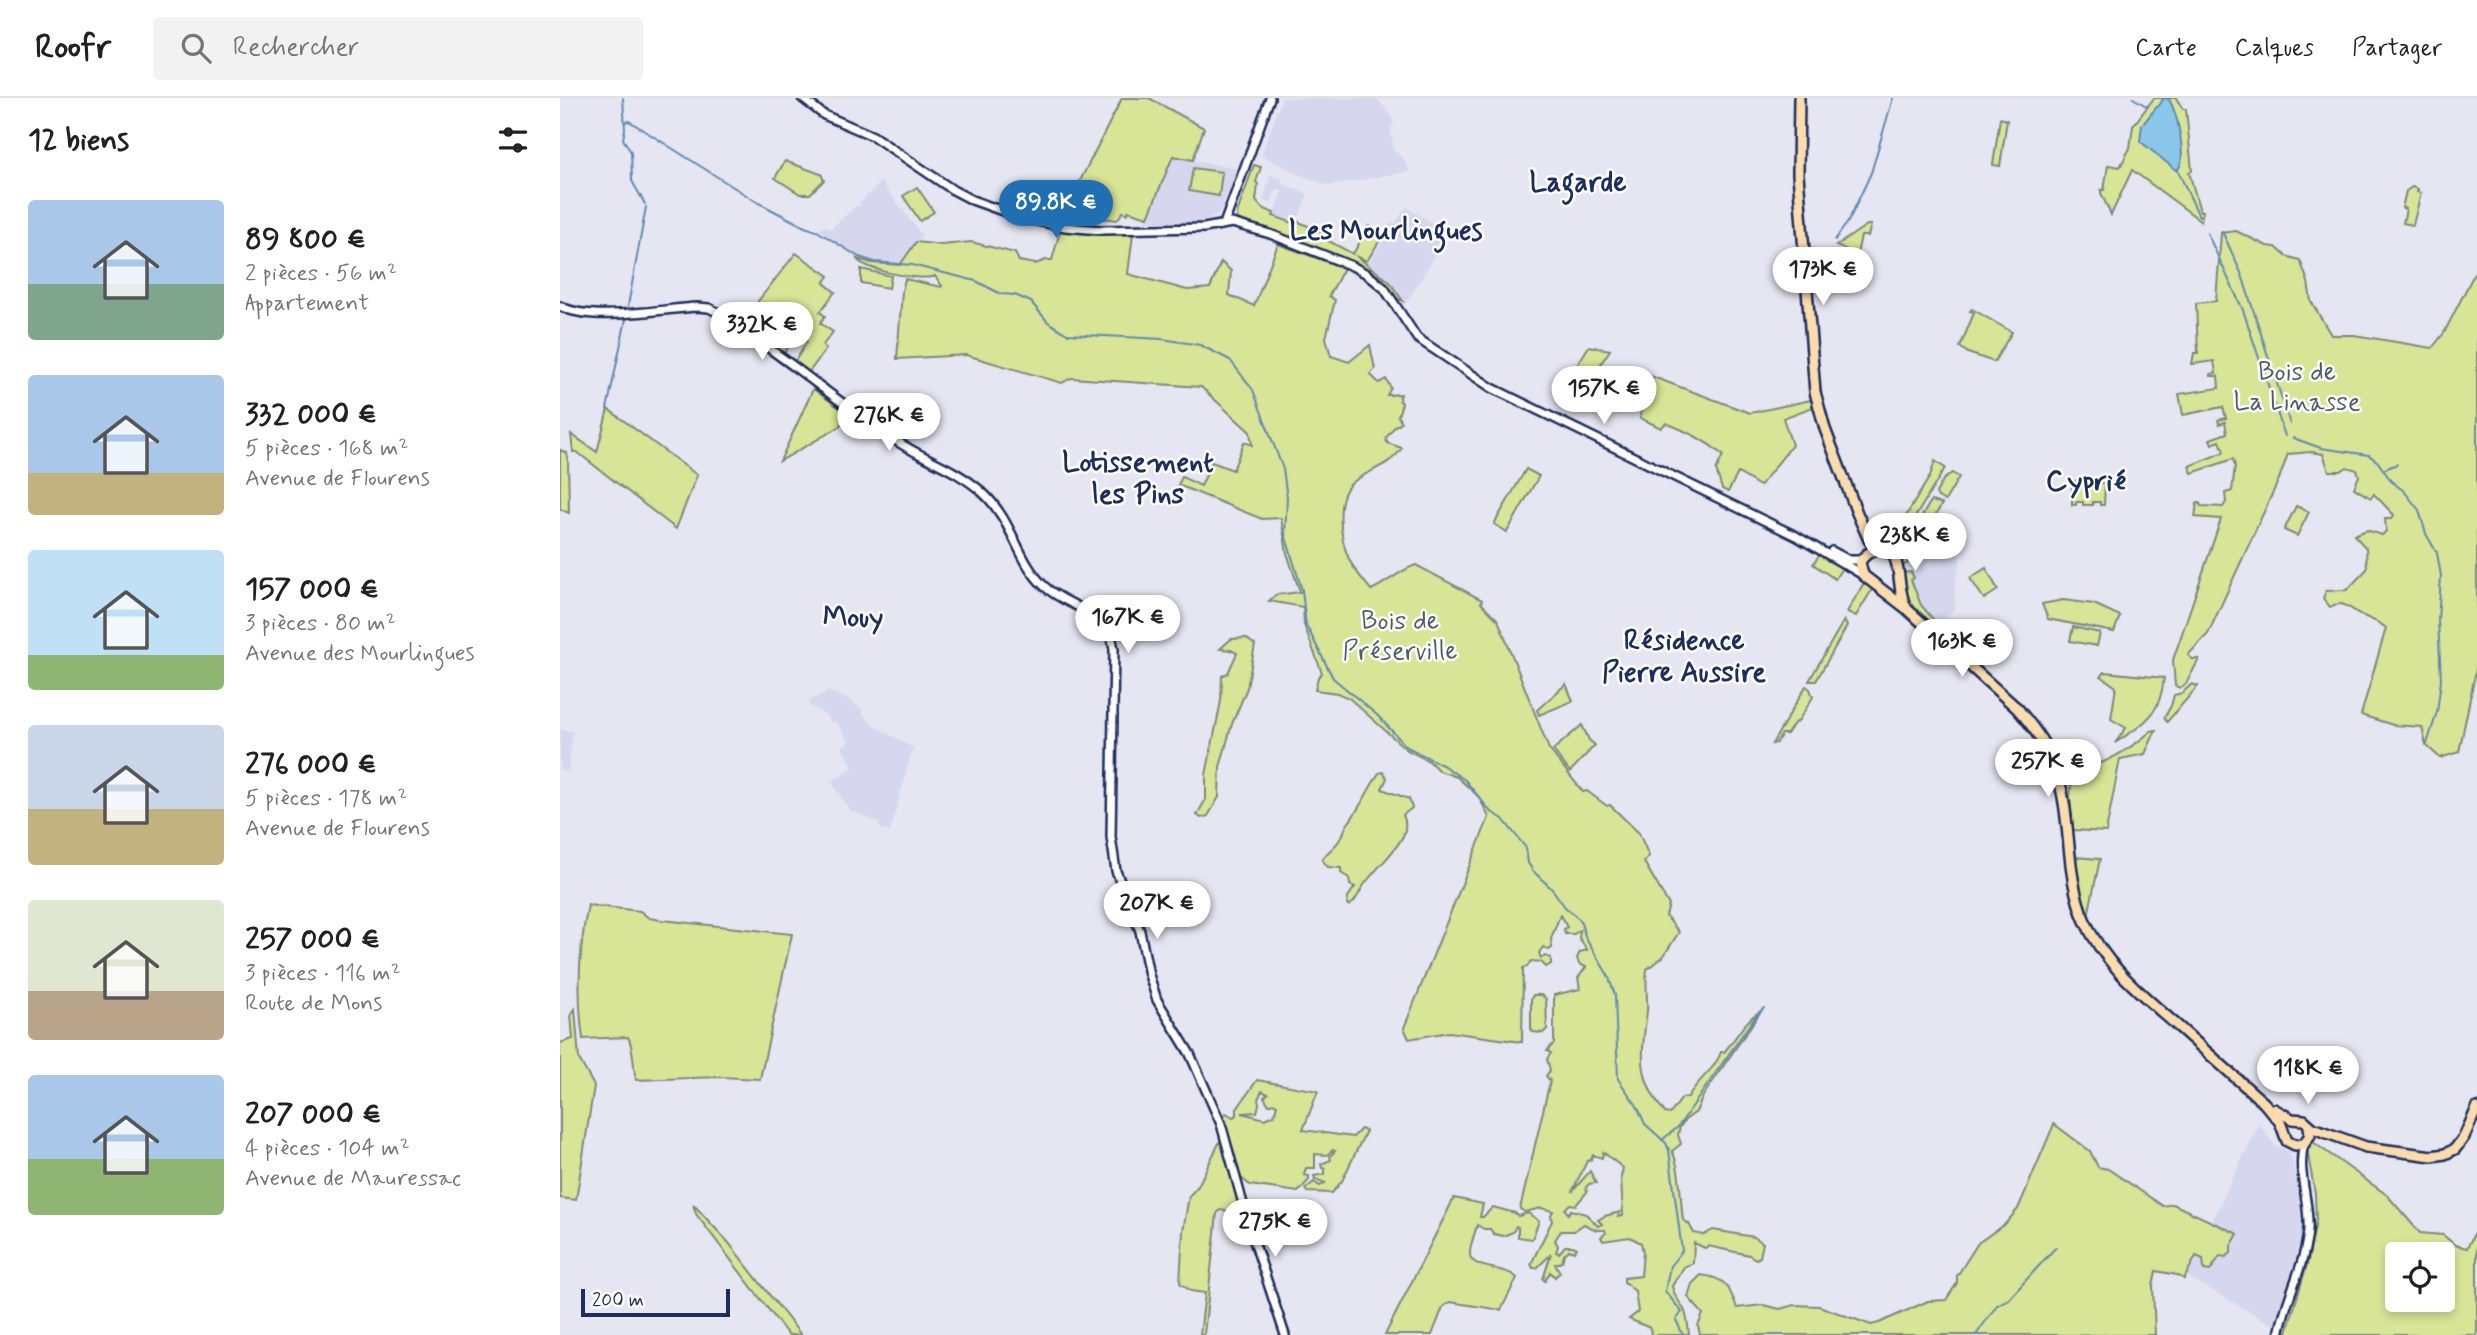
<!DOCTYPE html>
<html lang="fr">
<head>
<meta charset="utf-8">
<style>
	:root { --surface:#fff; --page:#f2f2f2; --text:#202124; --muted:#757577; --line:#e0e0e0; --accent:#1f6fb2 }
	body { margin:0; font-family:Mynerve,sans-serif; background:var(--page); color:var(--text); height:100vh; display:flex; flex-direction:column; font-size:26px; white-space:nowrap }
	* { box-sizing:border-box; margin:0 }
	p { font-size:23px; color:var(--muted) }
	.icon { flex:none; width:38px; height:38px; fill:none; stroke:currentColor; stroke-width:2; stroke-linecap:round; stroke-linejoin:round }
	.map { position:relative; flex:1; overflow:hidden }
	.sheet { display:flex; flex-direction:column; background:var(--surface); width:560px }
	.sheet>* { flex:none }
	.buttons { position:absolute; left:1825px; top:1144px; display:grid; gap:14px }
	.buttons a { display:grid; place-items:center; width:70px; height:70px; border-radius:7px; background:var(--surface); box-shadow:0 4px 10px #0003; font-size:35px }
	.scale { position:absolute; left:21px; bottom:18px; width:149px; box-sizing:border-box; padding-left:7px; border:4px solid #1b2f5e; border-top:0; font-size:19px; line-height:24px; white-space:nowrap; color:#1b2f5e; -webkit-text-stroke:5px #fdfcf7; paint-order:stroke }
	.price { position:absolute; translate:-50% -60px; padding:0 16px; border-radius:24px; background:#fff; color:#222; font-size:23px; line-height:46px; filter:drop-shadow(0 2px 4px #0008) }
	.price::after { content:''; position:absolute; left:50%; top:42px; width:21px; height:16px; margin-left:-10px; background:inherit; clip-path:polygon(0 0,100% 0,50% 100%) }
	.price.active { background:var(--accent); color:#fff }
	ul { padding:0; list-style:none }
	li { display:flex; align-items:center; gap:21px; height:175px; padding:0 28px }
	li span { display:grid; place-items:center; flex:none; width:196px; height:140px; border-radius:7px; color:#555 }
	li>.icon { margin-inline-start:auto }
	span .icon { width:84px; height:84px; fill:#fffc; stroke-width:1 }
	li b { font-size:30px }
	h2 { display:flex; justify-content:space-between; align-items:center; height:84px; padding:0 28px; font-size:30px }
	header { display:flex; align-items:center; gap:42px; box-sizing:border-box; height:98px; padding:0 35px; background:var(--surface); border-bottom:2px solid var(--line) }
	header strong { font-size:33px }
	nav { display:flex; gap:38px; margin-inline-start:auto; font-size:24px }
	.search { width:490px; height:63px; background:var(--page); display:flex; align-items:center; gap:18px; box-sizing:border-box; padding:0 24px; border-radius:7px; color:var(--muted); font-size:26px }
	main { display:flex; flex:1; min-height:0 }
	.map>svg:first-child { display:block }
	.built { fill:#d6d7ee }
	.green { fill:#d8e496; stroke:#7a8a7a; stroke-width:2; fill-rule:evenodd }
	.water { fill:#8ac7ea; stroke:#5e8ab2; stroke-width:2 }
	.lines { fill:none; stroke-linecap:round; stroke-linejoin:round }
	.stream { stroke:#5e8ab2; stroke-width:2 }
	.minor-casing { stroke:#1b2f5e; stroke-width:12 }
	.major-casing { stroke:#1b2f5e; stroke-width:14 }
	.minor { stroke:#fdfcf7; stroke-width:7 }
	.major { stroke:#fcdcac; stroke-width:9 }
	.labels { text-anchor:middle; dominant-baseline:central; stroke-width:5; stroke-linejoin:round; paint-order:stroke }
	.park-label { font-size:26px; fill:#4a5c6c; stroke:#fdfcf7 }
	.neighbourhood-label { font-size:28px; font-weight:bold; fill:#1b2f5e; stroke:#fdfcf7 }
	.quarter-label { font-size:30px; font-weight:bold; fill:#1b2f5e; stroke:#fdfcf7 }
</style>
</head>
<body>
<header>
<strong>Roofr</strong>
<div class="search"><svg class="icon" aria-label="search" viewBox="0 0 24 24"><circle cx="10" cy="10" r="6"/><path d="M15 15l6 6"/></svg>Rechercher</div>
<nav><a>Carte</a><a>Calques</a><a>Partager</a></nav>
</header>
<main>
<section class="sheet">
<h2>12 biens<svg class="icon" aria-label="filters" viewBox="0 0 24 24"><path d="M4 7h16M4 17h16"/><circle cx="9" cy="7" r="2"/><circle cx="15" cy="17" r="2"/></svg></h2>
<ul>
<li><span style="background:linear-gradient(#a9c7e8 60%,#7fa58c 0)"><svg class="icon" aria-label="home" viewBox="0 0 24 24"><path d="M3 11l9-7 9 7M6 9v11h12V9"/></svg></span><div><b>89 800 €</b><p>2 pièces · 56 m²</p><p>Appartement</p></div></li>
<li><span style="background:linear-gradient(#a9c7e8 70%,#c2b280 0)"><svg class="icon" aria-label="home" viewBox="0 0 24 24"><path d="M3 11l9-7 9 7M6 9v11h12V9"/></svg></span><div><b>332 000 €</b><p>5 pièces · 168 m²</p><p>Avenue de Flourens</p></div></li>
<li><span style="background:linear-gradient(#bfe0f5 75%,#8fb573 0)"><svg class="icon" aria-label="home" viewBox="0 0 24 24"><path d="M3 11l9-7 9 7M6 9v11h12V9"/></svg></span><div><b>157 000 €</b><p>3 pièces · 80 m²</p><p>Avenue des Mourlingues</p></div></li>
<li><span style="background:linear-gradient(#c9d6e8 60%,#c2b280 0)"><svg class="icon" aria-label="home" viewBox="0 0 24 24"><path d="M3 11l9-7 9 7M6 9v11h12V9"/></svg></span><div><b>276 000 €</b><p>5 pièces · 178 m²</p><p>Avenue de Flourens</p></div></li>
<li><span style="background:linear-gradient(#dfe7d0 65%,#b9a48a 0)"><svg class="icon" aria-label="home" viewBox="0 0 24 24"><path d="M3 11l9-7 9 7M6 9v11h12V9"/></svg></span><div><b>257 000 €</b><p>3 pièces · 116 m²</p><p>Route de Mons</p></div></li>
<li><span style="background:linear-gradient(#a9c7e8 60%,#8fb573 0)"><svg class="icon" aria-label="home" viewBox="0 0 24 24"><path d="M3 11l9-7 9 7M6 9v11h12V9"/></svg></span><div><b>207 000 €</b><p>4 pièces · 104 m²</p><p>Avenue de Mauressac</p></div></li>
</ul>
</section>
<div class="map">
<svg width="1917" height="1237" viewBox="0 0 1917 1237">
	<rect width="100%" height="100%" fill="#e6e6f2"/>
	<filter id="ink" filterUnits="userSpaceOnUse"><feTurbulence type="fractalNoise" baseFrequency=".0143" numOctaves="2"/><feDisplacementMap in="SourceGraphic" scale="14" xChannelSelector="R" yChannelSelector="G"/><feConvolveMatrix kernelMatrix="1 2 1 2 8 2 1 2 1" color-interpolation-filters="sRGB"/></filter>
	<g filter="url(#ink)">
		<g class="built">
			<polygon points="722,0 817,0 832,19 834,27 830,29 834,52 844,61 850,73 769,88 740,77 701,57"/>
			<polygon points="613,58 678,71 663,109 656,118 641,124 640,127 586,123"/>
			<polygon points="710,77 722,81 721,85 748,96 736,126 713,118 722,93 716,92 711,105 703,103"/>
			<polygon points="321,84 362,137 340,167 312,165 297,161 258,131 265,128 270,131 297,107 300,109 301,107 299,105"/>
			<polygon points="846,109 889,135 848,202 843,203 829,183 808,165 830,132 828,130 831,124 835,126"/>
			<polygon points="1379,430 1393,431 1394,447 1400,463 1394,494 1396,509 1379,527 1361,507 1351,481 1354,480 1351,469 1370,435"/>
			<polygon points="268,593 290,602 303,612 303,616 314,627 353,650 330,734 320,731 319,725 291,713 271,684 293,669 281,649 289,644 276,624 271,625 268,619 249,607 250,603"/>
			<polygon points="0,631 13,633 8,673 0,672"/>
			<polygon points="1699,1025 1717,1050 1720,1049 1730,1053 1742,1105 1743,1123 1740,1151 1731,1186 1715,1228 1626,1178"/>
		</g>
		<g class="green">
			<path d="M562 0H589L644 30 633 62 613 58 588 119 568 113V116L563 114 557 122C527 117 495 124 466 116L467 113 478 105 485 113 501 99 503 94 517 89Z"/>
			<polygon points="1594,0 1616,0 1623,11 1626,11 1632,73 1629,74 1640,113 1643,113 1641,123 1572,72 1551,117 1541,95 1541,92 1544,92 1548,67 1560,69 1570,50 1573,28"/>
			<polygon points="1440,20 1447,22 1440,68 1433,67"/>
			<polygon points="225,63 261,76 264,82 250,96 240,96 215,80"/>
			<polygon points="694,67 701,69 696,84 698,86 696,103 702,110 714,115 713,118 736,126 737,123 765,136 763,140 793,156 809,128 823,137 807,163 796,158 829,183 843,203 838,201 823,181 804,169 678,122 677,115"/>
			<polygon points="633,70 662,74 659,98 629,93"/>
			<polygon points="357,89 374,114 360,123 343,98"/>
			<polygon points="1852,89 1858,91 1857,94 1861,95 1853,127 1843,125 1846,111 1842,110 1846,93"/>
			<polygon points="1307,127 1311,127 1308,138 1301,138 1297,156 1276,148"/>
			<path d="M500 133 538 137 573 136 568 176 627 192 650 190 661 164 671 173 669 197 694 208 718 146 784 170 769 198 775 202 766 240 771 258 789 264 810 247 815 271 810 276 819 285 826 281 831 290 827 297 841 296 839 302 842 305 838 318 841 324 839 327H836L826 340 827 345 842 350C829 369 810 371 793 384 774 398 780 441 789 461 794 472 804 483 811 492 827 485 840 472 856 467L922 502 921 505 938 522 989 651 1023 694 1027 693 1047 708 1050 707 1079 735 1089 758 1084 764 1109 807 1106 818 1119 834 1103 859 1087 871C1085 885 1088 899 1087 913 1082 956 1076 979 1105 1015L1110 1016 1122 1000 1128 999C1137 982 1155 972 1161 954H1164C1176 941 1185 921 1201 913L1143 998 1136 1014 1125 1022 1120 1029 1118 1037 1121 1046 1112 1053C1121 1070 1120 1101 1123 1122L1129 1126 1134 1135 1144 1137 1153 1132 1194 1139 1203 1145 1200 1159 1196 1161 1189 1157 1148 1148 1145 1150 1134 1145 1133 1165 1124 1169 1112 1188C1114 1198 1117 1200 1122 1208 1128 1216 1128 1228 1129 1237H1091L1090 1230 1069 1221 1078 1214 1075 1193 1064 1184V1180L1081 1178 1083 1154 1081 1145 1070 1139 1043 1143 1041 1139 1046 1135 1045 1132H1036L1024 1126 1014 1133H1001L995 1142 998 1148 996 1154 999 1155 1005 1148H1013L1017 1150 1014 1154 1009 1152 1004 1157 1002 1164 995 1166 1000 1174 995 1179 990 1174 985 1183 983 1181 991 1156 977 1170H973L971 1166 992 1123 991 1117 993 1113 981 1110 965 1114 960 1111 990 983 986 978 990 972 987 961 991 955 987 953 994 945V897L1020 891 1018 880 1026 869 1019 866 1017 860 1020 854 1027 852 1019 840 1020 832 1014 836H1005L1004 831 1007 829 1000 817 991 841 992 850 989 852 983 849 979 855 981 860 985 858 991 860V866L986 869 981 864 971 863 967 869 963 870 962 944 889 934 849 941 844 930 929 719 919 699 897 679 879 673 869 663 847 652 789 600 777 595 755 592 758 579 762 575 744 527 743 509 709 503 716 497 740 494 727 455 721 420 702 421 618 387 622 379 641 388 652 364 673 372 684 344 692 347 690 334 641 289 511 280 502 285 406 257 337 261 342 193 345 181 381 189 382 188 375 178C363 184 304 172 297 161L312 165 340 167 356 144 382 147 411 144 455 155 459 163 475 166 486 162H492ZM1043 1054 1063 1070 1061 1079 1063 1118 1058 1119 1060 1114 1045 1118 1038 1122 1042 1126 1038 1128 1026 1116 1011 1112 1008 1116 1005 1111 1010 1106 1016 1107 1027 1094 1026 1089 1029 1086 1036 1085 1030 1073 1012 1094 1027 1063 1031 1062 1033 1057 1042 1060Z"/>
			<path d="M1676 133 1707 148 1716 149 1726 158 1740 162 1748 184 1751 203 1771 237H1794L1872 250 1884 235 1917 170V567L1899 654 1880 660 1866 647 1862 629 1833 627 1801 617 1826 530C1818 523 1811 522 1801 517 1790 511 1783 501 1770 509L1763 500 1766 493 1787 492 1807 471 1806 450 1794 437 1807 432 1822 437 1826 433 1825 421H1832L1834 417 1814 396 1811 400 1794 390 1799 378 1797 372 1787 369 1781 373H1769L1763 356 1751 354 1728 356 1719 381 1648 536 1628 557 1632 561H1639L1626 586 1620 590 1615 588 1613 562 1661 421 1635 419 1637 405H1640L1641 408 1663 409 1666 404 1665 395 1672 393 1675 368 1673 361 1632 375 1629 368 1664 354 1660 343 1652 346 1650 341 1667 335 1665 324 1659 326 1658 322 1666 320 1663 309 1623 317 1619 296 1659 290 1658 278H1650V276L1656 275 1654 263 1632 266 1634 255H1638L1636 205 1656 203 1661 135Z"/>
			<polygon points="236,155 269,178 264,185 275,194 260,214 265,218 260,225 273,234 263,247 266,251 249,274 235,263 247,244 237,237 224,255 211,246 211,241 207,238 215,227 198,213 198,203"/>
			<polygon points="301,171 331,178 329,190 301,185"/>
			<polygon points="1412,211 1452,234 1434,264 1408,255 1400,249 1414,215 1410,213"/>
			<polygon points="1029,248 1050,252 1031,281 1018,273 1016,269"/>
			<path d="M1085 276 1190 315 1251 302 1253 309 1223 320 1232 347 1200 388 1178 375 1168 394 1162 391 1156 372 1163 357C1145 342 1128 334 1106 325L1101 330 1080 320Z"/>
			<polygon points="253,291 288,316 279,329 220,363"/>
			<polygon points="48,311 137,377 116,431 17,354 13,354 11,336 37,354"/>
			<polygon points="0,352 7,355 8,361 9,415 0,411"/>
			<polygon points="1375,363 1385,370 1348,431 1343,423 1370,378"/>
			<polygon points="966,371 979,378 947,434 934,426"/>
			<polygon points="1392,375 1399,379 1385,403 1378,399 1376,395 1383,382"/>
			<polygon points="1512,383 1531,384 1532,388 1545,384 1544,407 1540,407 1540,404 1533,404 1533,407 1523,407 1523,404 1516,404 1516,407 1512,407"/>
			<polygon points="1371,403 1382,406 1347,466 1340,468 1344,448"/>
			<polygon points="1736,408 1749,414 1737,438 1724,432"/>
			<polygon points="1260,456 1282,470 1275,481 1253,466"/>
			<polygon points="1426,470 1438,492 1424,501 1410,480"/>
			<polygon points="1351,474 1354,480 1351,482 1361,507 1389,540 1387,543 1347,503 1342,475"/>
			<polygon points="1305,483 1313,490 1296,518 1287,514"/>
			<polygon points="1503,502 1534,506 1560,518 1554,534 1488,521 1482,506"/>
			<polygon points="1284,522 1287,528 1256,583 1249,583"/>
			<polygon points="1513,529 1540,535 1537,548 1510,543"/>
			<polygon points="686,540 695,547 687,590 672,626 660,669 659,699 648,718 641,720 637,717 646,701 646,677 661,603 662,578 668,575 677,555 671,552 660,551 671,541"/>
			<path d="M1545 574 1604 580C1600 618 1585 625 1555 645L1566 630 1551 621 1556 589 1541 578Z"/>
			<polygon points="1006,586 1013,603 979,617 977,612"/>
			<polygon points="1632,586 1638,588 1607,624 1604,620 1611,608 1614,597 1622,595"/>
			<polygon points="1246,588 1250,591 1253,599 1237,625 1235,624 1227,636 1222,636 1216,645 1212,646"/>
			<polygon points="1022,627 1029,642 1035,647 1010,674 993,652"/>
			<path d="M1596 632 1585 656 1560 661 1546 734 1513 732 1510 699 1512 676C1541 667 1569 653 1591 633Z"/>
			<path d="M823 674 827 680 822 691 849 701 852 710 843 717C846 723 846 731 843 738 833 758 814 771 802 790 798 797 796 804 789 808L787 806 788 799 795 789 790 787 789 780 781 775V770L768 769 762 762C767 753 775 750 780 741 784 737 784 731 787 727 800 710 808 692 819 675Z"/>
			<polygon points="1515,759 1540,761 1528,818 1518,788"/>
			<path d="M28 807 80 813 89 820 102 822 232 836 200 981 159 979 76 982C73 969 74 949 68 939L23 941C17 897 19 850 28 807Z"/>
			<polygon points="973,897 981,897 986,901 987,931 983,935 973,934 971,931 971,901"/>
			<polygon points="15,911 19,961 34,988 16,1102 0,1100 0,945 13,941 11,917"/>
			<path d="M697 982 758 993 743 1032 793 1039 801 1031 806 1033 782 1083 772 1095 747 1094 745 1091 754 1084 760 1088 765 1085 755 1081 754 1078 765 1076V1071L762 1070 761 1066 771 1062 770 1058 775 1053 773 1052 767 1057 755 1056V1070H746L744 1077 749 1078V1082L738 1094 690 1087 681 1080 663 1019 666 1015 673 1019 677 1017V1011ZM702 993 708 996 704 999 709 1007 713 1005 717 1007 714 1017 705 1021 682 1015 697 1014 699 1006 698 1001Z"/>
			<path d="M1494 1026 1530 1053 1538 1069 1548 1071 1603 1108 1613 1106 1678 1136 1671 1148V1155L1666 1159 1660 1158 1650 1173 1644 1172 1643 1161 1636 1158 1624 1181 1617 1177 1596 1173 1593 1188 1595 1237H1140L1138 1228 1143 1216 1128 1199 1132 1186 1141 1177C1166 1180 1169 1188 1177 1210L1203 1207 1220 1211 1234 1207 1259 1208 1311 1227 1319 1225 1368 1203 1386 1202 1397 1185V1178L1418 1145 1446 1125 1458 1111Z"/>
			<polygon points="665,1040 682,1111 678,1115 660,1112 657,1116 644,1237 640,1237 645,1195 631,1193 620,1185 623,1133 629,1098 638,1088 661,1041"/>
			<path d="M1753 1044 1827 1097 1860 1135 1883 1137 1895 1147 1907 1150 1917 1130V1237H1726L1748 1163 1756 1123 1755 1096 1747 1051ZM1838 1157H1883V1202H1838Z"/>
			<path d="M894 1100 923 1106 920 1119H923L933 1109 955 1115 958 1118 968 1115 979 1123 972 1141 958 1139V1129L956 1128 953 1134 943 1138 934 1136 930 1131H924L917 1127C915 1136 910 1146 910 1155 908 1172 947 1168 957 1180L941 1212 890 1204 883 1209 872 1237H825Z"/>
			<polygon points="133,1106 168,1144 241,1237 228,1237 136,1116"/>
		</g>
		<path class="water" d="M1604 0 1609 1C1617 15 1628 61 1617 73L1580 43 1582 27Z"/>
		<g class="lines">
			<g class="stream">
				<polyline points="63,0 65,31 63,41 71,54 72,83 85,106"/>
				<polyline points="1573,0 1588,9"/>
				<polyline points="65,24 69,23 197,104 245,129 257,133 299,159 315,164 352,167 416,183 441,196 455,197 471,204 488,224 507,236 602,241 640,247 670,262 693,292 723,371 727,400 725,436 742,492 746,527 773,580 817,617 847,649 884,668 905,682 930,713 943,721 966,750 968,765 973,773 992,791 1005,809 1020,822 1026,841 1048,877 1055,897 1058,981 1077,1008 1085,1026 1106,1045 1109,1052 1122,1153 1110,1168 1105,1193 1122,1214 1116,1222 1123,1237"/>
				<polyline points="1617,71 1639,118"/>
				<polyline points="1662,133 1682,177 1730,326"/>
				<polyline points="1647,135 1683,212 1725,338"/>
				<polyline points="1275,142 1289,122 1311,75 1333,0"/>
				<polyline points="68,208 86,109"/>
				<polyline points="47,311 66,221"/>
				<polyline points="1733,340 1761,350 1809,357 1818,364 1831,383 1844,393 1859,412 1866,436 1877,455 1881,478 1878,522 1881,582 1877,614 1867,646"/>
				<polyline points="1825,371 1837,366"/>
				<polyline points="1102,1042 1118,1029 1192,923 1204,910"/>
				<polyline points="1416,1237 1437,1207 1449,1201 1496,1149"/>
			</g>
			<g class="minor-casing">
				<g id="minor">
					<polyline points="242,0 264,17 313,38 393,92 412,102 462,120 505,129 541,132 644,130 672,125 710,136 792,168 807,176 824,190 857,240 932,290 1236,438 1303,477"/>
					<polyline points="664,126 710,0"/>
					<path d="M0 208C30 225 101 211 137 209L149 210 163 217C187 235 212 252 236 270 269 295 301 320 335 342 363 361 397 371 422 394 453 422 457 462 483 487 507 511 549 510 554 551L551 739 556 773 580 833 589 877 597 902 630 956 661 1026 690 1131 725 1237"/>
					<polyline points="1272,453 1289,462 1301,462"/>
					<path d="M1719 1237C1725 1201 1745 1169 1748 1132 1750 1103 1736 1073 1744 1046"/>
				</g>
			</g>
			<g class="major-casing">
				<g id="major">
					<polyline points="1239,0 1238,76 1255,294 1265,331 1297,415 1309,442 1318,451"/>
					<path d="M1347 511C1337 494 1342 476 1334 458 1321 448 1308 451 1300 464L1303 477 1347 511 1459 612"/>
					<path d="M1456 609C1473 628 1488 648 1496 672 1513 721 1504 776 1525 823 1545 868 1584 898 1620 930 1648 955 1676 980 1704 1005L1720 1024 1727 1043 1735 1047 1744 1046 1750 1037 1749 1028"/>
					<polyline points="1714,1011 1732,1021 1744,1022 1753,1030 1806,1049 1872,1058 1885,1056 1895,1051 1904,1039 1917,1010"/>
				</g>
			</g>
			<use href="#minor" class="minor"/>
			<use href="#major" class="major"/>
		</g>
	</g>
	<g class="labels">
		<g class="park-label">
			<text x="1737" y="275">Bois de<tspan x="1737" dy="30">La Linasse</tspan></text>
			<text x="840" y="524">Bois de<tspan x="840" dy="30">Préserville</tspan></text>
		</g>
		<g class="neighbourhood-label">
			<text x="1018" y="85">Lagarde</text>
			<text x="826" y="133">Les Mourlingues</text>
			<text x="578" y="365">Lotissement<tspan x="578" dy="32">les Pins</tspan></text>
			<text x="293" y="520">Mouy</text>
			<text x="1124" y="543">Résidence<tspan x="1124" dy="32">Pierre Aussire</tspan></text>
		</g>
		<g class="quarter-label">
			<text x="1526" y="383">Cyprié</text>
		</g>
	</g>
</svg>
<div class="buttons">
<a><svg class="icon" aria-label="locate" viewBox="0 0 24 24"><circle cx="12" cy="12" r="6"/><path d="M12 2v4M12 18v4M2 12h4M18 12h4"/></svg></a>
</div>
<div class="scale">200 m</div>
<b class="price active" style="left:496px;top:142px">89.8K €</b>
<b class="price" style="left:1263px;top:209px">173K €</b>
<b class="price" style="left:202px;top:264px">332K €</b>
<b class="price" style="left:1044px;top:328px">157K €</b>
<b class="price" style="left:329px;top:355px">276K €</b>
<b class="price" style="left:1355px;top:475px">238K €</b>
<b class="price" style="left:568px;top:557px">167K €</b>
<b class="price" style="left:1402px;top:581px">163K €</b>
<b class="price" style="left:1488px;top:701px">257K €</b>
<b class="price" style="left:597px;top:843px">207K €</b>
<b class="price" style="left:1748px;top:1008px">118K €</b>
<b class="price" style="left:715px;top:1161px">275K €</b>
</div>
</main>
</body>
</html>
